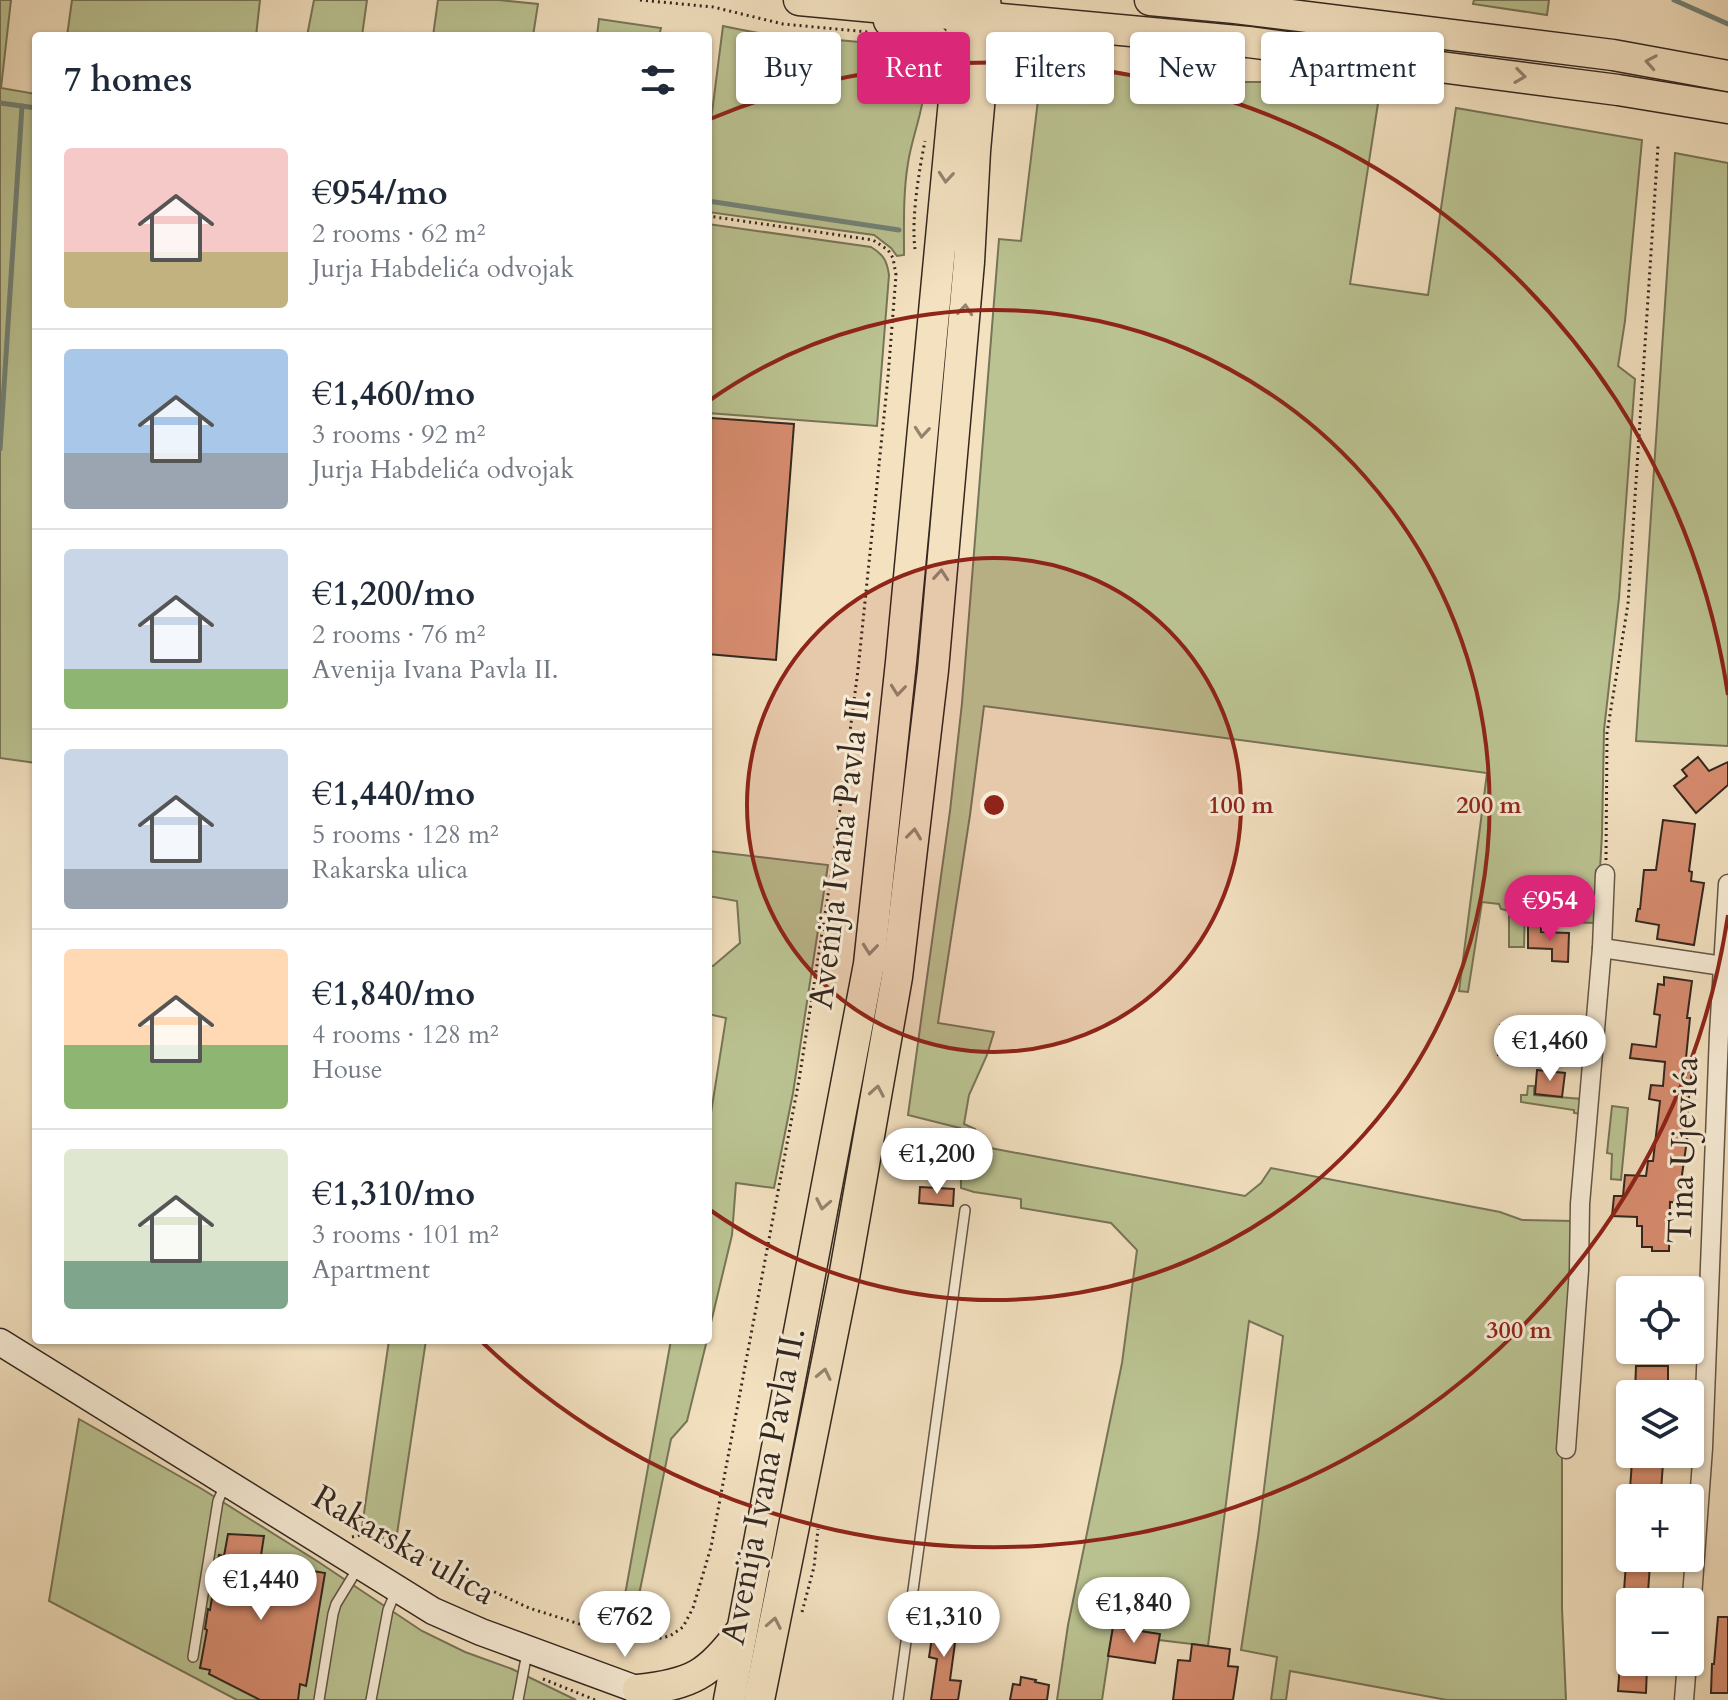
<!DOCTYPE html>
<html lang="en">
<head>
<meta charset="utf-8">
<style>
	:root { --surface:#fff; --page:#f6f6f7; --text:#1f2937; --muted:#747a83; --line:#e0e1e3; --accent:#db2777 }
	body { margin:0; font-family:Cardo,serif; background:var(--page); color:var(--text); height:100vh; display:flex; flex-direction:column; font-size:30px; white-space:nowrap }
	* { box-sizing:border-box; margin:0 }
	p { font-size:26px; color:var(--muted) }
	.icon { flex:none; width:44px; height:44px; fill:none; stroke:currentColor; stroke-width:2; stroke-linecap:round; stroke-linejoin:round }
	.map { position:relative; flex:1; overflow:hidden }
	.side { position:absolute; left:32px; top:32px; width:680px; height:1312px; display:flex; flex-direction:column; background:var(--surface); border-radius:8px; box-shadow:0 2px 6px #0004 }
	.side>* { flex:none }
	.banner { position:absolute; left:736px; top:32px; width:760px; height:72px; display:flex; gap:16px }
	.buttons { position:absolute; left:1616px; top:1276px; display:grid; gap:16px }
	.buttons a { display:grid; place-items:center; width:88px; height:88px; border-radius:8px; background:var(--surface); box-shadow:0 2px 6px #0004; font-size:40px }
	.price { position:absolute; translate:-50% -68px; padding:0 18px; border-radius:28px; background:#fff; color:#222; font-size:26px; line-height:52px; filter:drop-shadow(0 2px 4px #0008) }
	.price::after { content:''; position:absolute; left:50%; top:48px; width:24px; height:18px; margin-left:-12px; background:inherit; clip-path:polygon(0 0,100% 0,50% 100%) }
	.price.selected { background:var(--accent); color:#fff }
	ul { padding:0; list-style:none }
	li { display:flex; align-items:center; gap:24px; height:200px; padding:0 32px }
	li+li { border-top:2px solid var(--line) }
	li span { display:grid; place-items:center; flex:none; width:224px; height:160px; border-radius:8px; color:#555 }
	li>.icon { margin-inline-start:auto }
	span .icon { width:96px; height:96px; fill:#fffc; stroke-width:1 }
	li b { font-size:34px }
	h2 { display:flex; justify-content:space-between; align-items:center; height:96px; padding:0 32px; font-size:34px }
	.tag { padding:0 28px; border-radius:8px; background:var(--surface); box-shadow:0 2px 6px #0004; font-size:28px; line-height:72px }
	.tag.selected { background:var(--accent); color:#fff }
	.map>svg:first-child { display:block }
	.green { fill:#bbc392; stroke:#777558; stroke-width:2 }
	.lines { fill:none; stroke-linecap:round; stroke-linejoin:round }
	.stream { stroke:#718278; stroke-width:5 }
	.building { fill:#d88d70; stroke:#33271f; stroke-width:2 }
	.lane-casing { stroke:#635647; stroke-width:12 }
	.street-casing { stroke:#635647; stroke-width:21 }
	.secondary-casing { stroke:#33271f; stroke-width:29 }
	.primary-casing { stroke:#33271f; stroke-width:33 }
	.path { stroke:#33271f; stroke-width:3; stroke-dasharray:2 4; stroke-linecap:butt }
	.lane { stroke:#f7ecd6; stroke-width:9 }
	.street { stroke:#f7ecd6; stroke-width:18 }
	.secondary { stroke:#f7ecd6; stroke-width:26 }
	.primary { stroke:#f3e1c0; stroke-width:30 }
	.oneway { stroke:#938470 }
	.ring { fill:none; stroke:#8f2418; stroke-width:4 }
	.labels { text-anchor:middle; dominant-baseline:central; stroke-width:6; stroke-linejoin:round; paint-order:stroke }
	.street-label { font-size:34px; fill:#33271f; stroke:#f7ecd6 }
	.centre { fill:#8f2418; stroke:#f7ecd6; stroke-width:4 }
	.ring-label { font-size:24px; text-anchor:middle; font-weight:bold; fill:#8f2418; stroke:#f7ecd6; stroke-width:6; stroke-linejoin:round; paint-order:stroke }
</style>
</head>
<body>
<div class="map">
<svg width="1728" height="1700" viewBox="0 0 1728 1700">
	<rect width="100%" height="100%" fill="#f3e1c0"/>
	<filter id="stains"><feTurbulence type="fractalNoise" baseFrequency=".0025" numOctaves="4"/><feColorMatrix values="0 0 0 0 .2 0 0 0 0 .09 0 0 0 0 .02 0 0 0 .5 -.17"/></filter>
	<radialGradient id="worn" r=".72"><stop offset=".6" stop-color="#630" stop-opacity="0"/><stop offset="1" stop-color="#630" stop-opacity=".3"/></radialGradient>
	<g class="green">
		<polygon points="0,0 11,0 1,88 36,94 36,763 0,758"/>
		<polygon points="72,0 260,0 256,36 67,36"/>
		<polygon points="314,0 367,0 362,36 307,36"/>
		<polygon points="438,0 499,0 538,4 533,36 433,36"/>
		<polygon points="1474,0 1549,0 1547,15 1473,4"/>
		<polygon points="599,19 661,28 659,36 597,36"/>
		<path d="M723 26C737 29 751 32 766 34 793 38 901 40 916 56 923 63 925 76 925 85 923 112 912 137 908 163 903 193 904 225 904 255L897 256 891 248 874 235 708 212V144Z"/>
		<polygon points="1053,63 1077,64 1124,73 1158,82 1201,88 1246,82 1266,82 1379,97 1350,284 1428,295 1456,108 1642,140 1625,321 1618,366 1635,379 1619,598 1604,730 1602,834 1597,923 1562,922 1562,906 1525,904 1524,947 1509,947 1509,911 1501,909 1499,904 1482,902 1468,992 1459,991 1487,773 984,706 970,815 938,1023 994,1032 987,1055 969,1095 964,1124 975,1129 985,1147 1245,1196 1261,1183 1271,1168 1500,1212 1522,1220 1573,1221 1562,1449 1562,1608 1566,1700 1447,1700 1290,1671 1286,1700 1271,1700 1277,1657 1241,1650 1258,1537 1283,1336 1249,1321 1208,1646 1159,1640 1159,1634 1113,1627 1102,1700 1057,1700 1068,1625 1122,1363 1137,1250 1111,1223 1021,1208 1021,1199 974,1192 961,1188 960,1128 908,1115 950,811 962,703 999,239 1021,241 1042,67"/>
		<polygon points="1675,153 1728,163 1728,746 1636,741"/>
		<path d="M708 224 871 247C884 255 887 261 889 275L877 426 708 413Z"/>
		<polygon points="708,851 828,865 793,1093 774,1188 736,1183 732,1235 708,1335 708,1132 726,1018 708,1014 708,965 713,966 740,943 737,901 708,896"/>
		<polygon points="1528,1086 1534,1086 1534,1095 1582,1099 1581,1114 1574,1113 1574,1110 1521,1102 1521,1095 1527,1095"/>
		<polygon points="1612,1106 1628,1108 1621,1180 1611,1179 1612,1154 1607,1153"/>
		<polygon points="389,1340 426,1340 397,1534 362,1527"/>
		<polygon points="671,1340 707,1340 687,1421 671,1439 634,1619 621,1617"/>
		<polygon points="79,1419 202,1489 317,1561 422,1631 465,1652 512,1669 576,1700 237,1700 49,1601"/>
	</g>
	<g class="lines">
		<g class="stream">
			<polyline points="1674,0 1728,24"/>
			<polyline points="0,103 22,106 0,449"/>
			<polyline points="22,106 36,108"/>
			<polyline points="708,201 899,230"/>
		</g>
	</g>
	<g class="building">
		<polygon points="711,418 794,424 776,660 708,654 708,451"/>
		<polygon points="1698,757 1709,771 1728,762 1728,785 1696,813 1674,786 1687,776 1682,770"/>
		<polygon points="1663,820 1695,824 1689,871 1692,872 1691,881 1704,883 1694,945 1657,939 1659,925 1636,921 1638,909 1640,909 1644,870 1656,870"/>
		<polygon points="1528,926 1541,926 1541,932 1569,933 1568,962 1552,961 1552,949 1528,948"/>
		<polygon points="1664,977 1692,981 1687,1018 1690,1018 1685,1068 1692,1069 1686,1126 1689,1126 1678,1203 1670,1202 1669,1251 1652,1251 1652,1247 1642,1247 1642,1226 1637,1226 1637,1217 1612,1216 1614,1196 1623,1196 1625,1175 1646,1176 1648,1161 1653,1161 1660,1101 1649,1099 1651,1085 1663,1086 1665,1062 1630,1058 1632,1044 1656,1047 1660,1015 1654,1014 1658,984 1664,985"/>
		<polygon points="1500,1025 1537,1027 1535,1057 1498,1055"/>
		<polygon points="1537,1070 1565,1073 1562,1097 1535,1094"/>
		<polygon points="920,1187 954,1189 953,1206 919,1203"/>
		<polygon points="1636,1366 1668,1366 1668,1393 1635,1393"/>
		<polygon points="1632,1461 1663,1463 1661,1491 1630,1489"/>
		<polygon points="228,1534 264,1536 260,1562 325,1573 309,1669 306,1686 300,1684 298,1700 260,1700 209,1674 210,1670 200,1668 207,1630 205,1629 208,1609 210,1610 219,1555 224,1556"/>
		<polygon points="1626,1563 1650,1565 1648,1592 1624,1591"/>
		<polygon points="938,1614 957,1617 955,1627 957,1628 950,1680 961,1681 958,1700 931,1700 937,1659 929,1657 934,1625 936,1625"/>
		<polygon points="1718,1617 1728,1617 1728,1693 1711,1693 1712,1664 1714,1664"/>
		<polygon points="1113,1627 1160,1634 1155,1663 1108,1656"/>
		<polygon points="1192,1644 1230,1649 1228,1666 1238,1667 1233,1700 1173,1700 1178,1660 1190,1661"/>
		<polygon points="1620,1664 1647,1666 1646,1693 1618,1691"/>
		<polygon points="1021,1677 1036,1680 1035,1682 1049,1685 1047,1700 1010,1700 1013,1684 1020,1685"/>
	</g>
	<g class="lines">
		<g class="lane-casing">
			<g id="lane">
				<polyline points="193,1657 218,1501 225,1485"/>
				<polyline points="319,1700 333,1614 336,1604 358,1568"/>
				<polyline points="371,1700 388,1610 396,1591"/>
				<polyline points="518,1700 527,1653"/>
				<polyline points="898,1700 965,1210"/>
			</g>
		</g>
		<g class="street-casing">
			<g id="street">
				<polyline points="1602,948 1723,966"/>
				<polyline points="1566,1449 1579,1270 1580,1204 1602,948 1605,874"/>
				<polyline points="1690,1624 1703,1448 1719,1034 1728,884"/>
				<polyline points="1684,1700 1687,1662"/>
			</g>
		</g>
		<g class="secondary-casing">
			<polyline id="secondary" points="0,1342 433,1611 481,1632 655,1696"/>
		</g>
		<g class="primary-casing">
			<g id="primary">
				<polyline points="799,0 1248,42 1618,90 1728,108"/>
				<polyline points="1150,0 1235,8 1613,55 1728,76"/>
				<path d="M889 21C930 27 943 42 951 82"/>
				<path d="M989 83C997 47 1019 33 1053 27"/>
				<path d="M638 1690C692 1684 709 1675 741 1631"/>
				<polyline points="729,1700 869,964 901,662 954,100 963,15 967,0"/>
				<polyline points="759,1700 845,1272 897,977 933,670 969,262 975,151 987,17 985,0"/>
			</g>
		</g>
		<g class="path">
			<polyline points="640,0 713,7 783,24 868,32"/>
			<polyline points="1153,58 1205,63"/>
			<path d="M915 249C911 219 919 171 925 141"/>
			<polyline points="1606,860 1607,733 1628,604 1658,146"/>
			<polyline points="352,1537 360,1535 396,1539 456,1574 529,1608 630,1640 651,1640 670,1636 683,1627 693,1608 711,1547 799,1080 832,869 858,670 888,377 896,275 893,258 888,250 873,240 708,216"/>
			<polyline points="802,1612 814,1567 818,1529"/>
			<polyline points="543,1679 595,1700"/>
		</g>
		<use href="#lane" class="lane"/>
		<use href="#street" class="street"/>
		<use href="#secondary" class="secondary"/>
		<use href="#primary" class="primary"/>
	</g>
	<defs><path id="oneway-chevron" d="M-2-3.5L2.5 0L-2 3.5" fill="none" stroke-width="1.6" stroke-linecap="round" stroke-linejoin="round" transform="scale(2)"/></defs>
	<g class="oneway">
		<use href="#oneway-chevron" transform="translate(1651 62) rotate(-170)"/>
		<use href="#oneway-chevron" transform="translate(1520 76) rotate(8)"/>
		<use href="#oneway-chevron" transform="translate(946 177) rotate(95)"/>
		<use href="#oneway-chevron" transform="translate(965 310) rotate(-85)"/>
		<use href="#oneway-chevron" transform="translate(922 432) rotate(95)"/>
		<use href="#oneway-chevron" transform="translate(941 575) rotate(-85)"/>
		<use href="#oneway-chevron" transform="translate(898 690) rotate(96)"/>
		<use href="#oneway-chevron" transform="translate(914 834) rotate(-83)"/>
		<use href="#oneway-chevron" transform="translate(870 949) rotate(96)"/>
		<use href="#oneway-chevron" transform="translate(877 1091) rotate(-80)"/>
		<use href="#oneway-chevron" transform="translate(823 1204) rotate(101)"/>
		<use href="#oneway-chevron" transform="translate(824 1374) rotate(-78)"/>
		<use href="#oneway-chevron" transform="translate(774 1623) rotate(-79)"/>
	</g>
	<circle cx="994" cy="805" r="247" fill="#8f2418" fill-opacity=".12"/>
	<g class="ring">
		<circle cx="994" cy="805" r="247"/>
		<path d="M710 400A495 495 0 1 1 710 1210"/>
		<path d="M1728 915A742 742 0 0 1 483 1343M710 119A742 742 0 0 1 1728 695"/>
	</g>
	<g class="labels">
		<g class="street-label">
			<text transform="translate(840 849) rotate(-83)">Avenija Ivana Pavla II.</text>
			<text transform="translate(1683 1150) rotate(-88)">Tina Ujevića</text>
			<text transform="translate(763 1486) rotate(-79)">Avenija Ivana Pavla II.</text>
			<text transform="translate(404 1545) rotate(30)">Rakarska ulica</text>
		</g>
	</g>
	<circle cx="994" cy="805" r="12" class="centre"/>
	<g class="ring-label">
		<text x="1241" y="813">100 m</text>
		<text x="1489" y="813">200 m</text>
		<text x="1519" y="1338">300 m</text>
	</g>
	<rect width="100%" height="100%" filter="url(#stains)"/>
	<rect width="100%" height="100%" fill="url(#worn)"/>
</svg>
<div class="buttons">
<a><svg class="icon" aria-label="locate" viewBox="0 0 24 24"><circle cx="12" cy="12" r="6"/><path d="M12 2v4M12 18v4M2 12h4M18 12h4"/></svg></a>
<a><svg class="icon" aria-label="layers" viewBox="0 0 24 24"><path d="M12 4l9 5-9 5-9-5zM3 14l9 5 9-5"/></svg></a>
<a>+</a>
<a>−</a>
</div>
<b class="price selected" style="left:1550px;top:943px">€954</b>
<b class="price" style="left:1550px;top:1083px">€1,460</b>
<b class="price" style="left:937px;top:1196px">€1,200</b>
<b class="price" style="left:261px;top:1622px">€1,440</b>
<b class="price" style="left:1134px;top:1645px">€1,840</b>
<b class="price" style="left:625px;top:1659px">€762</b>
<b class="price" style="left:944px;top:1659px">€1,310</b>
<div class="banner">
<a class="tag">Buy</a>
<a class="tag selected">Rent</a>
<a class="tag">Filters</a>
<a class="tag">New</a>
<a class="tag">Apartment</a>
</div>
<section class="side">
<h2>7 homes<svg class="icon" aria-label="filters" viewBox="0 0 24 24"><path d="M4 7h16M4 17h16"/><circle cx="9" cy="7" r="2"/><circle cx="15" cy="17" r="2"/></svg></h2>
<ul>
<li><span style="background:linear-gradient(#f6c9c9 65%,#c2b280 0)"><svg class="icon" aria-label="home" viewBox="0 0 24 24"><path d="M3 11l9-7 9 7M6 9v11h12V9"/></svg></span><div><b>€954/mo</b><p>2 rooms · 62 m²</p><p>Jurja Habdelića odvojak</p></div></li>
<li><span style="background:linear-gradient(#a9c7e8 65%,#9aa5b1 0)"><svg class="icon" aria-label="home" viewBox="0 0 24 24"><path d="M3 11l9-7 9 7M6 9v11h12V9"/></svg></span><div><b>€1,460/mo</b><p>3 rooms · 92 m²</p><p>Jurja Habdelića odvojak</p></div></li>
<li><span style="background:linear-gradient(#c9d6e8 75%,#8fb573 0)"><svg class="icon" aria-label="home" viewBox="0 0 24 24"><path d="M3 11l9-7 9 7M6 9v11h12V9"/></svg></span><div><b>€1,200/mo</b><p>2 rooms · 76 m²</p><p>Avenija Ivana Pavla II.</p></div></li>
<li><span style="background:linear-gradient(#c9d6e8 75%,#9aa5b1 0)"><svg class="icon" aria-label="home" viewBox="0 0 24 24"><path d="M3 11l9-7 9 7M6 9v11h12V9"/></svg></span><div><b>€1,440/mo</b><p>5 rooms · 128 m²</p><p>Rakarska ulica</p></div></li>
<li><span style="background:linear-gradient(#ffd9b3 60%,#8fb573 0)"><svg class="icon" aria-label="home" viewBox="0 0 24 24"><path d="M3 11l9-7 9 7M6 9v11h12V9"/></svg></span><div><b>€1,840/mo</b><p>4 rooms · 128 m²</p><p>House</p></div></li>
<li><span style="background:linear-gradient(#dfe7d0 70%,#7fa58c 0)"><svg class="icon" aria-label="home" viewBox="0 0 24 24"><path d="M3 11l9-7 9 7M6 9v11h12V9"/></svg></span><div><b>€1,310/mo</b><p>3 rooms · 101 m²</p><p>Apartment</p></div></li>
</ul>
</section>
</div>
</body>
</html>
